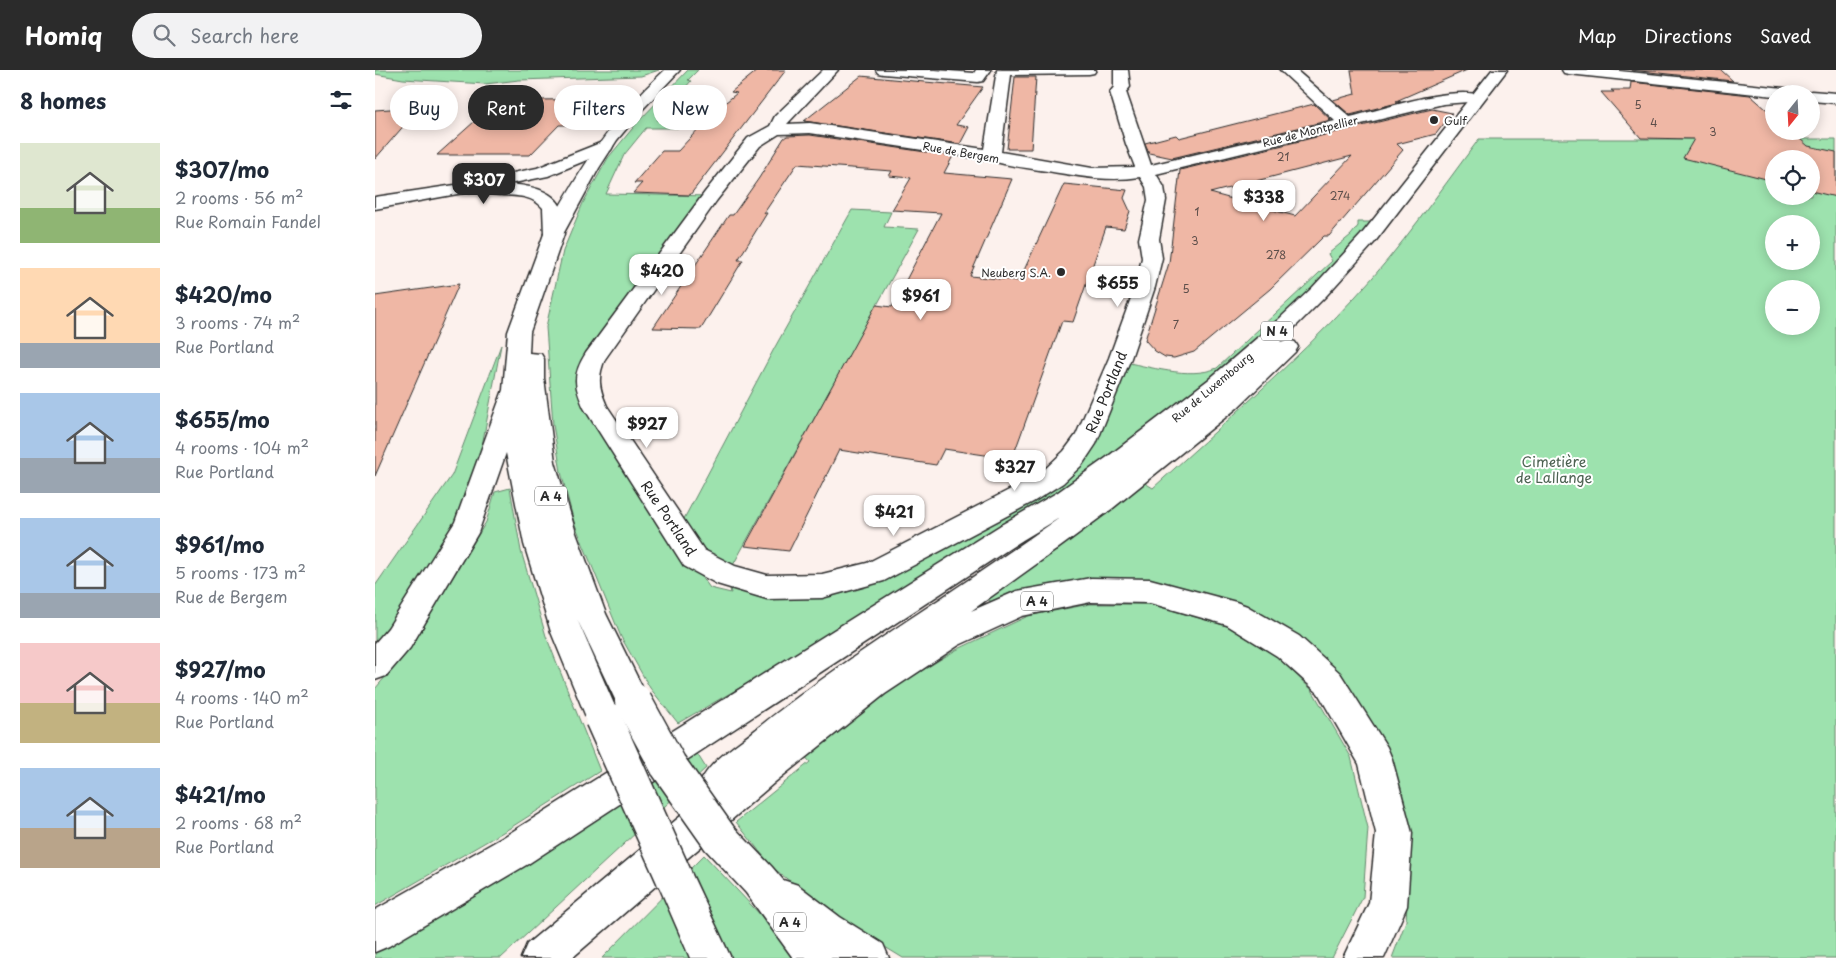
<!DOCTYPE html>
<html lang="en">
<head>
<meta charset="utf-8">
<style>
	:root { --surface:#fff; --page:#f2f2f3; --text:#1f2937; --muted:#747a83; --accent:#2b2b2b }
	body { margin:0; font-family:"Playpen Sans",sans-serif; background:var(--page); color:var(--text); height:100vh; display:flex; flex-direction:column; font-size:19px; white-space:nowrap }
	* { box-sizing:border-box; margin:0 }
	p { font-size:16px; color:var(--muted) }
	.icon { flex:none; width:28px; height:28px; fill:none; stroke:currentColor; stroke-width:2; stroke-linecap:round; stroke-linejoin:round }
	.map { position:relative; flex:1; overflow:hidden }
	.side { display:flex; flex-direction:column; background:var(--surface); width:375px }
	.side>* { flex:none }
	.hud { position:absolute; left:15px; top:15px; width:475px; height:45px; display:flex; gap:10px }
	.needle { width:32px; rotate:198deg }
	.buttons { position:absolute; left:1390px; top:15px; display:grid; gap:10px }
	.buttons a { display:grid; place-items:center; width:55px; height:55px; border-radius:50%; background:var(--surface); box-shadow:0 2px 12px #0003; font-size:25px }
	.price { position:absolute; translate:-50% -42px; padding:0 11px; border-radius:10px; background:#fff; color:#222; font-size:16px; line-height:32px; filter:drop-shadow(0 1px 2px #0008) }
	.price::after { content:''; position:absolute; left:50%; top:30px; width:15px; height:11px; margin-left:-8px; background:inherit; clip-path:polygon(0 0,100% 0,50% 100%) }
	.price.selected { background:var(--accent); color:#fff }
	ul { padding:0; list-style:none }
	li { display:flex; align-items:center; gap:15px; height:125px; padding:0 20px }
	li span { display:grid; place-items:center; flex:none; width:140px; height:100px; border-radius:0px; color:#555 }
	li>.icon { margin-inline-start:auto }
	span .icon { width:60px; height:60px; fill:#fffc; stroke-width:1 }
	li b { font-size:21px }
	h2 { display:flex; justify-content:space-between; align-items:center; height:60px; padding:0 20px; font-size:21px }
	.chip { padding:0 18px; border-radius:22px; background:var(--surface); box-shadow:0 2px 12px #0003; font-size:18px; line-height:45px }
	.chip.selected { background:var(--accent); color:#fff }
	header { display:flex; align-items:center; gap:30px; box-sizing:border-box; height:70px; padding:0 25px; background:var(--accent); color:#fff }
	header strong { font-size:24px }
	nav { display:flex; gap:28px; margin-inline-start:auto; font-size:18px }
	.search { width:350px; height:45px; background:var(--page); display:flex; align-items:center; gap:12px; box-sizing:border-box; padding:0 18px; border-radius:28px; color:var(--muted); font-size:19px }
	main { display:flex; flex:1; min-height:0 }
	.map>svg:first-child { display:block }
	.green { fill:#9de2ae; stroke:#64866c; fill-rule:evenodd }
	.building { fill:#efb7a5; stroke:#2b2b2b; fill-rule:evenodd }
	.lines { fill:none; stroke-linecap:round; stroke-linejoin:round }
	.minor-casing { stroke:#2b2b2b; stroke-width:3 }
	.secondary-casing { stroke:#2b2b2b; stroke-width:3 }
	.primary-casing { stroke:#2b2b2b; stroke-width:3 }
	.motorway-casing { stroke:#2b2b2b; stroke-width:3 }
	.minor { fill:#fff; fill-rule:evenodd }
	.secondary { fill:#fff; fill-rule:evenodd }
	.primary { fill:#fff; fill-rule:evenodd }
	.motorway { fill:#fff; fill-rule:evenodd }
	.motorway-bridge-casing { stroke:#2b2b2b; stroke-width:39; stroke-linecap:butt }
	.motorway-bridge { stroke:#fff; stroke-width:36 }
	.poi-dot { fill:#2b2b2b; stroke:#fff; stroke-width:2 }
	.labels { text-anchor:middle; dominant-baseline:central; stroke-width:4; stroke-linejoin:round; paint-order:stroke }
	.number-label { font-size:11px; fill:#5c4e4a }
	.far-poi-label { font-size:11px; fill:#2b2b2b; stroke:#fff; text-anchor:start }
	.far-street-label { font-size:11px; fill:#2b2b2b; stroke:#fff }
	.shield { fill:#fff; stroke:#6b6b6b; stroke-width:1 }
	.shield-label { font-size:12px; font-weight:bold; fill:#2b2b2b }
	.street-label { font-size:14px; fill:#2b2b2b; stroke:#fff }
	.park-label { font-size:14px; fill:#4d6252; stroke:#fff }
</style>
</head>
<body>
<header>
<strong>Homiq</strong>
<div class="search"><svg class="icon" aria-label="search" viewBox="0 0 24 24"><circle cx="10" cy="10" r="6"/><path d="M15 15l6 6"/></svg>Search here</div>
<nav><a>Map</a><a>Directions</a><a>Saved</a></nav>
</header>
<main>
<section class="side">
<h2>8 homes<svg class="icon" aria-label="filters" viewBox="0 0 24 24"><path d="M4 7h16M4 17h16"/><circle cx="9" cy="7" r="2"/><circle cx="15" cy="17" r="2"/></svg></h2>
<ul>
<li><span style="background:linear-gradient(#dfe7d0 65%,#8fb573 0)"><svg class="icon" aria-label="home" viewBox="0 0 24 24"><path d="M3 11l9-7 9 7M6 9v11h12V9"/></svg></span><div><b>$307/mo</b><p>2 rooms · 56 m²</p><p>Rue Romain Fandel</p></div></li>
<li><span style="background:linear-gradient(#ffd9b3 75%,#9aa5b1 0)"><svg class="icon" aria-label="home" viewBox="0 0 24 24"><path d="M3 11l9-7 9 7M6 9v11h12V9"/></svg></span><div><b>$420/mo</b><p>3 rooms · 74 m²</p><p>Rue Portland</p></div></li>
<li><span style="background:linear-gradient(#a9c7e8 65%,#9aa5b1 0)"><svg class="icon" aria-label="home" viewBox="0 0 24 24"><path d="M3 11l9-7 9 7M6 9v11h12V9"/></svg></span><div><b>$655/mo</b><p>4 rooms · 104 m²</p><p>Rue Portland</p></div></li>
<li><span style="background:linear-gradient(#a9c7e8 75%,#9aa5b1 0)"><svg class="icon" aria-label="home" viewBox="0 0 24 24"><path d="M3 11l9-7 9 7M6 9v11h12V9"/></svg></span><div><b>$961/mo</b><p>5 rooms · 173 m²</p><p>Rue de Bergem</p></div></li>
<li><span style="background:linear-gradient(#f6c9c9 60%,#c2b280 0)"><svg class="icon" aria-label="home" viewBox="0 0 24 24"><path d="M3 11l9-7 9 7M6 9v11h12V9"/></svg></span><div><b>$927/mo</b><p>4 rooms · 140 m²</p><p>Rue Portland</p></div></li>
<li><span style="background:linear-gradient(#a9c7e8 60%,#b9a48a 0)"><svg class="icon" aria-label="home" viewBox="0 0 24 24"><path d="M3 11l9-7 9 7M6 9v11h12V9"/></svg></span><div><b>$421/mo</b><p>2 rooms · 68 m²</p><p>Rue Portland</p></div></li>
</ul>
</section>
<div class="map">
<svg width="1461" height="888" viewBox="0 0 1461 888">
	<rect width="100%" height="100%" fill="#fcf1ed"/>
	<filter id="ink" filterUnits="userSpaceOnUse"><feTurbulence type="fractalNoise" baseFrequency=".02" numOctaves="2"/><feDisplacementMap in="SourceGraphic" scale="10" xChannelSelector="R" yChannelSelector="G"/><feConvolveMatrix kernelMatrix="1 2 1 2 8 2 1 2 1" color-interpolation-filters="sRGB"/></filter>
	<g filter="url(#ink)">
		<g class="green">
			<polygon points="0,0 284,0 266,6 144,10 110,14 28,9 0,4"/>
			<path d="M313 0H323L313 10 316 11 282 50 309 55 307 58H271L249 85 231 124 336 126 203 304 201 319 252 403 335 518 356 523 352 506 302 462 400 277 477 140 516 142 509 157 544 159 352 506 447 516 678 406 744 291C773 296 814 310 842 298L957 191 953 184 976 165 983 156V152H1006L864 295 636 463 303 653 275 618 246 567 199 452 186 402 178 355 171 257 188 181 208 133 233 88 262 53Z"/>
			<path d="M1104 69H1461V888H1017L1031 851 1036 768 1014 687 867 535 781 510 716 508 618 532 615 531 612 529 768 412 778 418C846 356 917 295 980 227 1026 178 1064 122 1104 69ZM1399 89H1436V126H1399ZM1399 154H1436V191H1399ZM1399 219H1436V256H1399Z"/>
			<polygon points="126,275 106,381 82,453 8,565 0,574 0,516 77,405"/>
			<polygon points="135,418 146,481 171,566 225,701 135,758 0,836 0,619 38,574 111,452 120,422"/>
			<polygon points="715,534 776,534 852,556 901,586 937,620 976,687 993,758 988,827 957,888 528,888 459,846 397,797 361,752 435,692 428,684 510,623 581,580 653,546"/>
			<polygon points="321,682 331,698 126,888 0,888 0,881"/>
			<polygon points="329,785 426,888 227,888"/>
		</g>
		<g class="building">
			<polygon points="383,0 411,0 315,125 258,123 267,113 259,113 287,81 303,81 339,42 362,23 356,22"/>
			<polygon points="976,0 1092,0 1021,31 1026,32 975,45 958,30 980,24"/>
			<polygon points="1256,0 1346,0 1358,11"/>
			<polygon points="486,6 538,11 608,17 581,55 594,57 585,74 429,51"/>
			<polygon points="640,7 661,7 656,79 632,79"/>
			<polygon points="1256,12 1375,25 1399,46 1399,61 1416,61 1433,76 1461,82 1461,127 1436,121 1436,89 1399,89 1399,111 1308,88 1319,69 1266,68 1226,22 1239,22 1236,20 1255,20"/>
			<polygon points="244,29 221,55 184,55 155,85 62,85 109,43 151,42 163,30"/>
			<polygon points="939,34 956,50 797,88 774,83 770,73 801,65 804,68"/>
			<polygon points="45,37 0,89 0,40"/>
			<path d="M1057 39 1077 43 1061 64 1022 74 1028 80 954 166H949L895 219 819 282 799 288 790 287 780 281 770 270 794 193 805 100ZM977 86 920 146 835 123Z"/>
			<polygon points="435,65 578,86 569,103 637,109 595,206 644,211 689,114 752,120 749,128 755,141 749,159 731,157 698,252 687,251 637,389 569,379 561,395 464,380 414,481 370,476 501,235 517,237 566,143 517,140 536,108 514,106 517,101 422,94 389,143 392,143 363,190 368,190 326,259 278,258 354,145 358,145 384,108 409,68 412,66"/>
			<polygon points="84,214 0,406 0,226"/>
		</g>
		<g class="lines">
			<g class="minor-casing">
				<g id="minor">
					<path d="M448 0H463L412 54 435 53 609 79 622 0H721L719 3 714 4 636 5 626 82 717 98 760 97 751 74 735 22 739 17V0H753L755 17 751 22 776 95 960 51 905 0H921L975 47C1010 39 1073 16 1106 25L1109 28 1106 31 1068 34 781 104 789 117 791 130 784 169 787 188 780 217 756 288 721 374 707 395 688 413 658 432 509 511 447 528 392 529 342 514 309 496 209 338C199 315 197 305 211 283L330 122 373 68 395 56 400 46ZM435 63 614 90C633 96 652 98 672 101 703 106 733 112 765 107L771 117 773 130 764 169 767 188 760 217 734 288 701 365 689 381 670 399 638 418 492 493 447 504 392 505 360 496 329 480 232 336C224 318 222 308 230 289L342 130 385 76 404 64Z"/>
					<polygon points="501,0 560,0 599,3 601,0 616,0 608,11 603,12 508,4 503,3"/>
					<polygon points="1187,0 1235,0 1418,19 1423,21 1425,24 1399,24 1399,26 1194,4 1189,3"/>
					<polygon points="1436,21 1461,23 1461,33 1436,31 1436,24 1430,24"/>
					<path d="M230 71 236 72 238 76 236 80 173 106 134 114C157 116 187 121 189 149 189 156 190 162 186 168L179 170 172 168 169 164 168 138C153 121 132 128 113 123L110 119 0 139V127L80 115 162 98Z"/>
				</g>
			</g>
			<g class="secondary-casing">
				<path id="secondary" d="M290 0H305L267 40 242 70 224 98 186 168 179 170 172 168 169 164C205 100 235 50 290 0Z"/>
			</g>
			<g class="primary-casing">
				<polygon id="primary" points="1117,0 1132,0 999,173 951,226 905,272 912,270 920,272 923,277 920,282 862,338 738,438 681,480 671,483 661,480 657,472 661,464 686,447 646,471 636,474 626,471 622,463 626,455 683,422 731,388 833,310 903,250 937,218 986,165"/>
			</g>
			<g class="motorway-casing">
				<g id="motorway">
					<polygon points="179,158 186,160 189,164 155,262 154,283 166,284 169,289 169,308 180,392 201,463 231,544 274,631 270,642 258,646 246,642 202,549 245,648 240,659 228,664 216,659 176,562 149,474 131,383 103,463 35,578 11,606 0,610 0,573 13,558 80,452 128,320 133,262 169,164 172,160"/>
					<polygon points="636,452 646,455 650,463 646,471 153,794 14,876 0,882 0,840 127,768 626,455"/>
					<path d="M671 461 681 464 685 472 681 480 596 541 642 521 716 508 775 509 861 532 872 536 924 566 965 603 1012 677 1017 689 1037 763 1032 836 1009 888H968L994 833 1001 763 984 694 943 623 902 586 852 555 775 533 716 532 647 546 584 575 510 624 400 712 354 752 397 797 408 810 423 815 465 847 508 874 514 888H418L371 823 330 779 328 775 308 792 312 794 356 888H315L283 814 197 888H146L152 874 331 725 325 713C335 691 360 676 379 661 468 589 567 530 661 464Z"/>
				</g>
			</g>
			<use href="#minor" class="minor"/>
			<use href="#secondary" class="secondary"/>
			<use href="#primary" class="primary"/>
			<use href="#motorway" class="motorway"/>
			<g class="motorway-bridge-casing">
				<g id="motorway-bridge">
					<polyline points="258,631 293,695 343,766"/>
					<polyline points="228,648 299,807"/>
				</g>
			</g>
			<use href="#motorway-bridge" class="motorway-bridge"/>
		</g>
	</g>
	<g class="poi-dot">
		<circle cx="1059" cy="50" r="5"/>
		<circle cx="686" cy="202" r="5"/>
	</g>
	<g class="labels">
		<g class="number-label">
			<text x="1263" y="34">5</text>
			<text x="1279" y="52">4</text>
			<text x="1338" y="61">3</text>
			<text x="908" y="86">21</text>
			<text x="965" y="125">274</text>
			<text x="822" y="141">1</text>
			<text x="820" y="170">3</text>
			<text x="901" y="184">278</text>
			<text x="811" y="218">5</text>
			<text x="801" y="254">7</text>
		</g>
		<g class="far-poi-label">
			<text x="1069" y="50">Gulf</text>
			<text x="676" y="202" text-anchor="end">Neuberg S.A.</text>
		</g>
		<g class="far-street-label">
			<text transform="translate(935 61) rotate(-14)">Rue de Montpellier</text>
			<text transform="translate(586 82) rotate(10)">Rue de Bergem</text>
			<text transform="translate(837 317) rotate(-40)">Rue de Luxembourg</text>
		</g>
		<g class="shield">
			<rect x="886" y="251.5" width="32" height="19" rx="4"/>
			<rect x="160" y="416.5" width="32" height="19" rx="4"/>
			<rect x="646" y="521.5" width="32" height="19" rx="4"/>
			<rect x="399" y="842.5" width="32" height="19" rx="4"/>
		</g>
		<g class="shield-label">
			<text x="902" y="261">N 4</text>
			<text x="176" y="426">A 4</text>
			<text x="662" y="531">A 4</text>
			<text x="415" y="852">A 4</text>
		</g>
		<g class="street-label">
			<text transform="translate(731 322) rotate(-68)">Rue Portland</text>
			<text transform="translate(294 448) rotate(56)">Rue Portland</text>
		</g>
		<g class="park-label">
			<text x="1179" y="391">Cimetière<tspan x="1179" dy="16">de Lallange</tspan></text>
		</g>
	</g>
</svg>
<div class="buttons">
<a><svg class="needle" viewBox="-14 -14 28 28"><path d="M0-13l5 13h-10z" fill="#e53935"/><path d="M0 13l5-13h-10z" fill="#747a83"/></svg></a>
<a><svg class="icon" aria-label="locate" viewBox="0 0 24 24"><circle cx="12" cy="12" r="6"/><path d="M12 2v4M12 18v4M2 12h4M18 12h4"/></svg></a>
<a>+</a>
<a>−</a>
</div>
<b class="price selected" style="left:109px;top:135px">$307</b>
<b class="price" style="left:889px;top:152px">$338</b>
<b class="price" style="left:287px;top:226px">$420</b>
<b class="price" style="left:743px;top:238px">$655</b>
<b class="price" style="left:546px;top:251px">$961</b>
<b class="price" style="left:272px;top:379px">$927</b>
<b class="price" style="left:640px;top:422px">$327</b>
<b class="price" style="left:519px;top:467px">$421</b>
<div class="hud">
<a class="chip">Buy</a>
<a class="chip selected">Rent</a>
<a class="chip">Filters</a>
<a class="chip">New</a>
</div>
</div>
</main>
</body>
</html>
